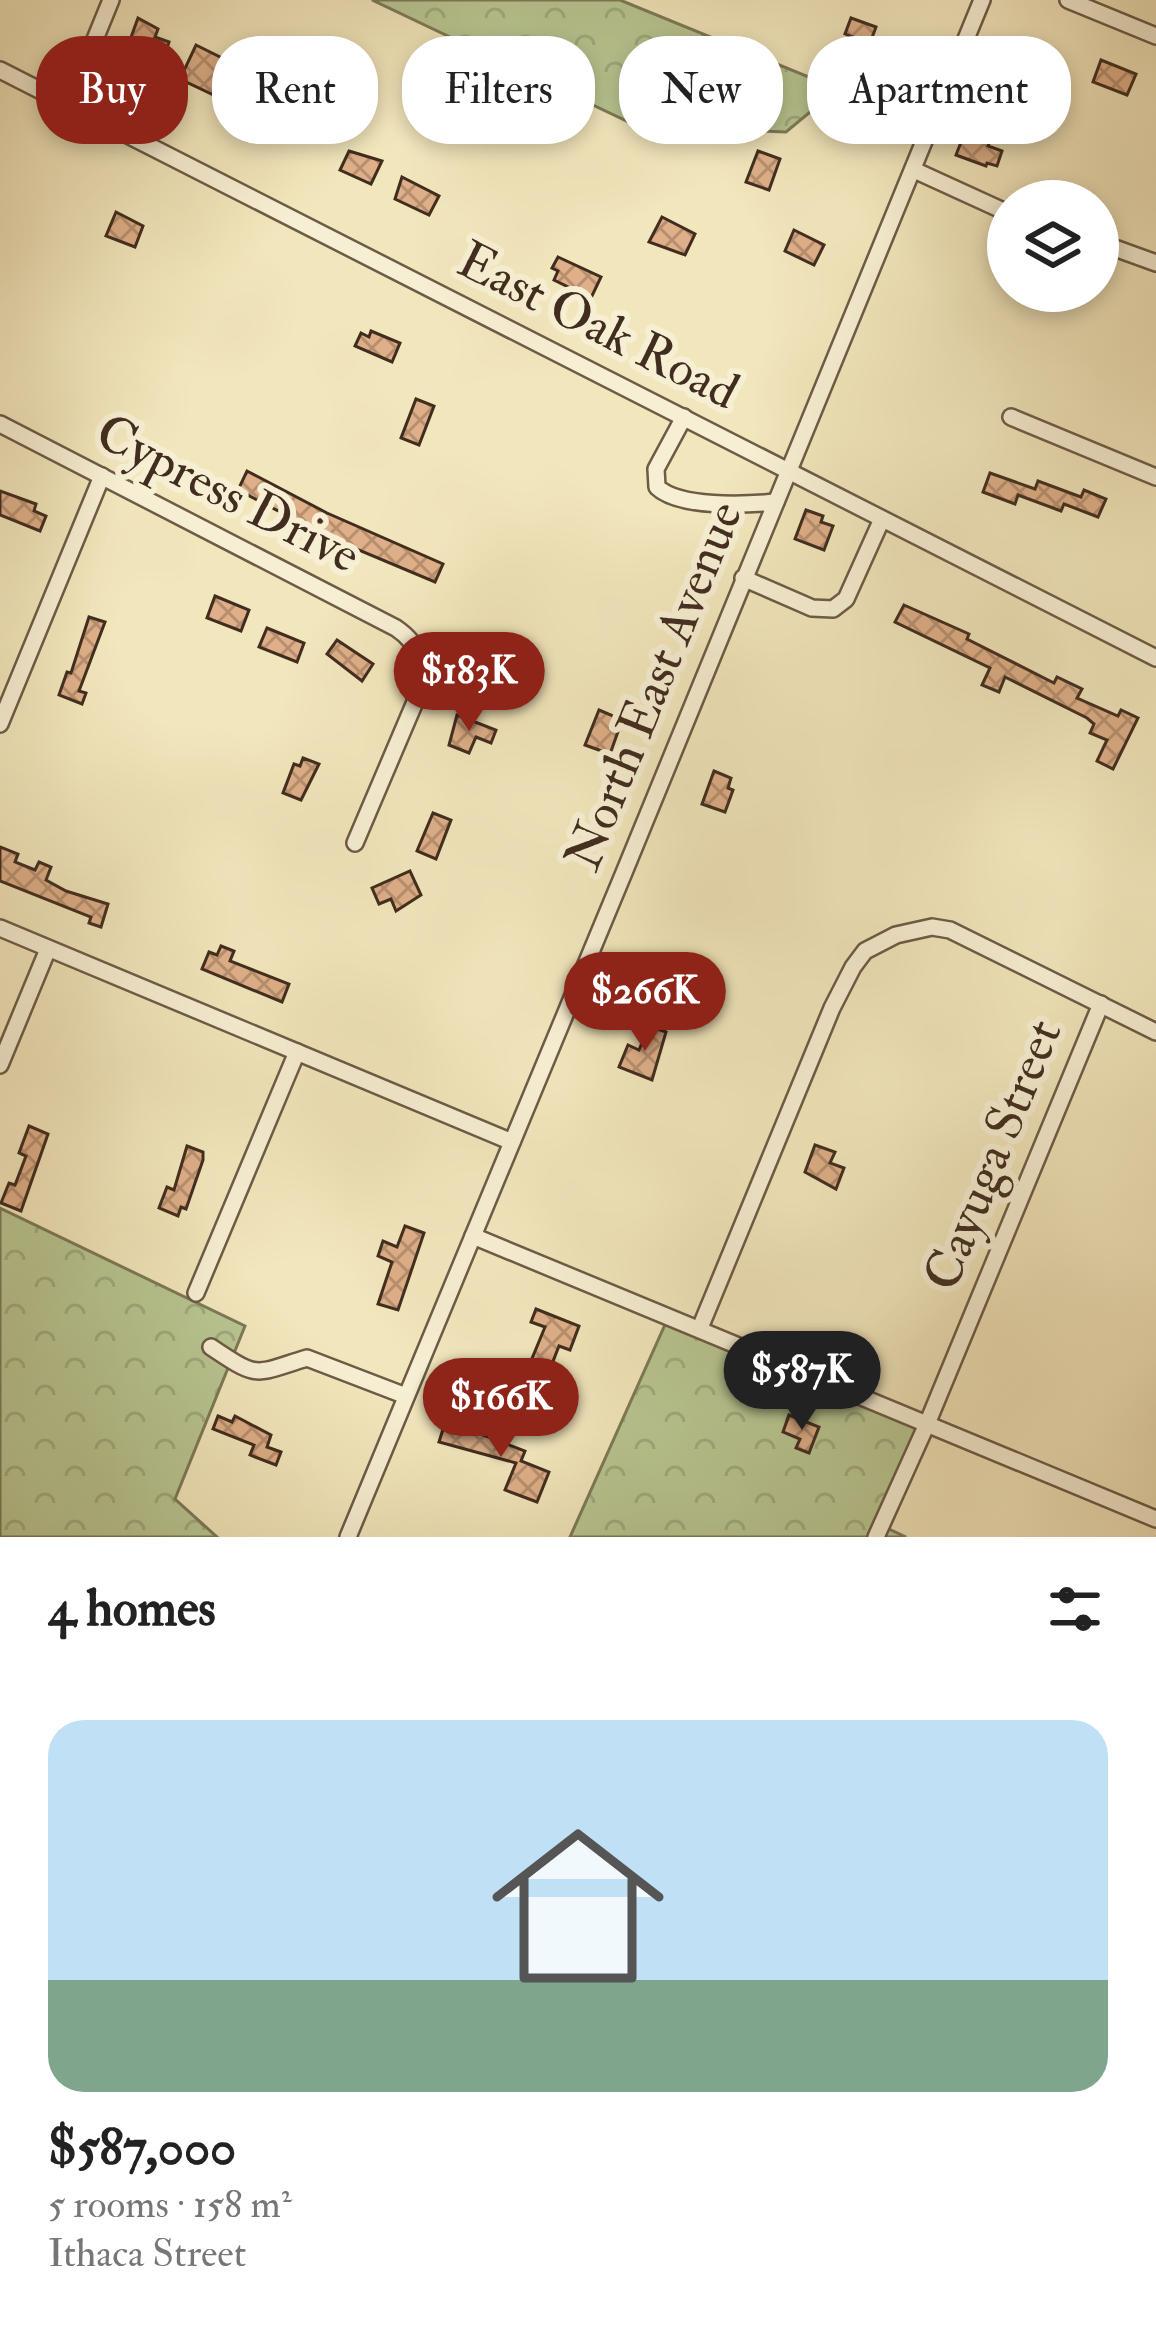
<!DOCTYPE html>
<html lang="en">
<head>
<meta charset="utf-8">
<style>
	:root { --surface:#fff; --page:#f2f2f2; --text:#222; --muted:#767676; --accent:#8f2418 }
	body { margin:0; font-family:"IM FELL Double Pica",serif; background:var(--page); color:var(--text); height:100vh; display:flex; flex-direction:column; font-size:45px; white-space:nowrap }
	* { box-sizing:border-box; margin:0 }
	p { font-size:39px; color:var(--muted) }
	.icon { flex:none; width:66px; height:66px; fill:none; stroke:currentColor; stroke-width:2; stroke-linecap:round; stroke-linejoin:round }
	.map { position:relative; height:1537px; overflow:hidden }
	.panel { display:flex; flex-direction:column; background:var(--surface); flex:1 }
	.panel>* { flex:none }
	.hud { position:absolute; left:36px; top:36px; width:1086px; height:108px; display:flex; gap:24px }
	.tools { position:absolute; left:987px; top:180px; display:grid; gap:24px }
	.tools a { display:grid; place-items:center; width:132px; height:132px; border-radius:50%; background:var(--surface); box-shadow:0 6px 18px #0003; font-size:60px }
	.price { position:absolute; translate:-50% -102px; padding:0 27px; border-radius:42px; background:var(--accent); color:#fff; font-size:39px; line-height:78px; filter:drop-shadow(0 3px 6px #0008) }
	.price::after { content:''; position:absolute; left:50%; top:72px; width:36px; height:27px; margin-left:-18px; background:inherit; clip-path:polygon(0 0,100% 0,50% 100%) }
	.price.on { background:#222; color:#fff }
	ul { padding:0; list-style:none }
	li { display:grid; align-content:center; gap:24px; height:636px; padding:0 48px }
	li span { display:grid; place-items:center; height:372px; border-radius:36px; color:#555 }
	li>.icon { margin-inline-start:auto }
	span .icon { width:216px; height:216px; fill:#fffc; stroke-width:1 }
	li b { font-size:51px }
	h2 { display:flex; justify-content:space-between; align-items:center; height:144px; padding:0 48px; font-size:51px }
	.pill { padding:0 42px; border-radius:48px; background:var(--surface); box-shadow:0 6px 18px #0003; font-size:42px; line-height:108px }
	.pill.on { background:var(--accent); color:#fff }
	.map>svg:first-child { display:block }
	.forest { fill:url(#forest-crowns); stroke:#7c7a58; stroke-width:3 }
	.building { fill:url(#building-cross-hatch); stroke:#412d1f; stroke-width:3 }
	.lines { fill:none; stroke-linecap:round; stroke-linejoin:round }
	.minor-casing { stroke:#6d5b46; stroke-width:20 }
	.minor { stroke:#f7efd3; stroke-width:15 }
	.labels { text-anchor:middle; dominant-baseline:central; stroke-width:12; stroke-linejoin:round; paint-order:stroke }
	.street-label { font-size:51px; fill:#412d1f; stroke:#f7efd3 }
</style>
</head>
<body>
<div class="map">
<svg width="1156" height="1537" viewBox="0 0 1156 1537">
	<defs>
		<pattern id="forest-crowns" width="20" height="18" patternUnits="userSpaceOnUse" patternTransform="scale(3)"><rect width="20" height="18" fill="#b8c692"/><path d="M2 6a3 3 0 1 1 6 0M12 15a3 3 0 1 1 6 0" fill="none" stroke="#9faa7d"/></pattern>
		<pattern id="building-cross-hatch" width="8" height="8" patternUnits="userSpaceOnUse" patternTransform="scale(3)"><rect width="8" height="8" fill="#deaf88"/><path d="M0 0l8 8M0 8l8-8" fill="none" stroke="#b68f6f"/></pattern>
	</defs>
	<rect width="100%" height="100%" fill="#f2e6bc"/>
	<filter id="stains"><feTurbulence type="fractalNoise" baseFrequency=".00167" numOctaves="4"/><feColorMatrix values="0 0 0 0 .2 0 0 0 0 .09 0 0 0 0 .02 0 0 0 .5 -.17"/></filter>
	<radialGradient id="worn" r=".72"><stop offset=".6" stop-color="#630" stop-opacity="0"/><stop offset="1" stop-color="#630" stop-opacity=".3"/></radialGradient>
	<g class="forest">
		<polygon points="372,0 620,0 838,89 786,132 635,125"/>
		<polygon points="0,1208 245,1326 175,1499 217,1537 0,1537"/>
		<polygon points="668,1318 925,1422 889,1529 906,1537 570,1537"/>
	</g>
	<g class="building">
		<polygon points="138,18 158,29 155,37 169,42 162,64 126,51"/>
		<polygon points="851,18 876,27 870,43 886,49 877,72 882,75 876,91 849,80 868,43 845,34"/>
		<polygon points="196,45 228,61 222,73 232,77 222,99 180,79"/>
		<polygon points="1005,48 1027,56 988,146 1002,151 997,166 987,163 986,166 956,155 963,137 969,139 985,99 993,102 1002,81 995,78 997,71 992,69 998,54 1002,56"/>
		<polygon points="488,49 499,53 501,50 553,74 546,93 514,80 517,72 485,56"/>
		<polygon points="1101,60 1136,74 1127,95 1093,82"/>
		<polygon points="300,87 314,93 309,104 324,112 317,126 309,122 306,127 276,114 286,93 295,97"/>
		<polygon points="349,151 382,161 371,184 340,170"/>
		<polygon points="758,151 780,159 769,190 746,182"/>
		<polygon points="402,177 439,196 429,215 395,199"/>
		<polygon points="116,212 143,226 135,247 106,236"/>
		<polygon points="662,217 695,234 685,255 649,242"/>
		<polygon points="794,230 824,245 814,265 785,251"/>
		<polygon points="558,257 601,277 591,298 554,280 558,271 552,268"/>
		<polygon points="371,331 400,343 392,362 355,346 361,333 369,337"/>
		<polygon points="416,399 434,406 419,445 401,438"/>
		<polygon points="247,471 327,513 443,564 435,582 330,538 238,490"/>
		<polygon points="990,473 1035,489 1038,481 1081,497 1084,490 1106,499 1098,517 1064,504 1061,511 1018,495 1015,504 983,492"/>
		<polygon points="0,491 36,504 34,511 46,516 40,531 0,515"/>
		<polygon points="806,510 823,516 821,522 833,526 824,550 795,539"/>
		<polygon points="215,596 249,610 241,631 207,618"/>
		<polygon points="904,605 969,634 967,639 1054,683 1057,677 1082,689 1077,698 1118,716 1121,710 1138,718 1113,769 1097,761 1107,740 1090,733 1094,724 1087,718 1005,677 999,692 982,685 990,668 895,622"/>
		<polygon points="89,617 105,622 79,691 86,693 82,704 59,695 67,672 71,673"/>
		<polygon points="267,628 304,643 297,662 259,647"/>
		<polygon points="337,640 373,664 362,681 327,654"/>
		<polygon points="599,710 618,718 616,724 620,726 610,754 585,745"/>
		<polygon points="457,715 496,730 491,743 476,737 469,753 449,745"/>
		<polygon points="303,758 319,764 301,800 283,793 294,764 300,766"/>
		<polygon points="714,771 731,778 728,788 733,790 725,812 702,804"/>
		<polygon points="433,813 451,820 436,859 417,851"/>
		<polygon points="0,847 18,854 15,862 35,870 39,862 51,867 46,880 66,891 108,904 101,927 89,923 91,917 0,881"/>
		<polygon points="410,871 421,895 396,911 391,899 379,904 372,888"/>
		<polygon points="221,946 234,951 230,961 289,984 282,1002 202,969 209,952 217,955"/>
		<polygon points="649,1026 666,1032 652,1080 619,1067 628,1045 639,1050"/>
		<polygon points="29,1126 48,1134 21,1211 1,1203 9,1183 15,1185 26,1156 19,1153"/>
		<polygon points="815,1145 835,1152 830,1163 844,1168 836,1189 805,1172"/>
		<polygon points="187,1146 203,1152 203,1160 186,1209 181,1207 178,1216 159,1208 167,1187 174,1190"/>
		<polygon points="405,1226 424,1233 398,1310 378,1304 392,1262 378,1256 383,1241 397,1247"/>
		<polygon points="536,1309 579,1326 570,1350 559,1346 550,1369 531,1361 545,1327 531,1322"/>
		<polygon points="789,1415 819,1427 809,1453 796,1448 800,1439 783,1432"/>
		<polygon points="218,1416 232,1422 235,1416 271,1435 267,1447 281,1452 276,1465 250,1455 254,1445 213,1429"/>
		<polygon points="457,1425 525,1451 521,1461 549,1472 537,1502 505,1490 516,1463 439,1442 444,1426 455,1430"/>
	</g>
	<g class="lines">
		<g class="minor-casing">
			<g id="minor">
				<polyline points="1068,0 1156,36"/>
				<polyline points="0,70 1156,658"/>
				<polyline points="69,103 111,0"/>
				<polyline points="914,170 1008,213"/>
				<polyline points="1098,242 1156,263"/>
				<path d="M684 417 656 469 657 487C679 508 745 505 776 502"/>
				<polyline points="1011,417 1156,477"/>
				<path d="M0 424 396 628C421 645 426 666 418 695L355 843"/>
				<polyline points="743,578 812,608 833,609 846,599 882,519"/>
				<polyline points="0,724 102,476"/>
				<polyline points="0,928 512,1142"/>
				<polyline points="0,1065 48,949"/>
				<polyline points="473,1236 1156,1519"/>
				<polyline points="196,1293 297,1052"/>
				<polyline points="700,1328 832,1008 853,967 865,951 896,935 932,927 950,930 1156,1032"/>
				<path d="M211 1347C260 1380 254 1374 307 1358L406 1396"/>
				<path d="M348 1537C560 1025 775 514 982 0"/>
				<polyline points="876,1537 927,1424 1101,1004"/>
			</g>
		</g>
		<use href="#minor" class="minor"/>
	</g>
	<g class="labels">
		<g class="street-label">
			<text transform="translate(598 326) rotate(27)">East Oak Road</text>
			<text transform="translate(228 494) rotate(27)">Cypress Drive</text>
			<text transform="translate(654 686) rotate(-68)">North East Avenue</text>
			<text transform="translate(993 1155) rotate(-68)">Cayuga Street</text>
		</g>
	</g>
	<rect width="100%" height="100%" filter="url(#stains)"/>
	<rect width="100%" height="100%" fill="url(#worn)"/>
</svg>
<div class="tools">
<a><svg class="icon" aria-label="layers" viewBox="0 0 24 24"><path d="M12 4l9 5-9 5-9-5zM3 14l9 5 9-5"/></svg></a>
</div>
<b class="price" style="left:469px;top:734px">$183K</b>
<b class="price" style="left:645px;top:1054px">$266K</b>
<b class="price on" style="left:802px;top:1433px">$587K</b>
<b class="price" style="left:501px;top:1460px">$166K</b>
<div class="hud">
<a class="pill on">Buy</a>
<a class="pill">Rent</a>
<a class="pill">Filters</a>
<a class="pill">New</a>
<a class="pill">Apartment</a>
</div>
</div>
<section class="panel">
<h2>4 homes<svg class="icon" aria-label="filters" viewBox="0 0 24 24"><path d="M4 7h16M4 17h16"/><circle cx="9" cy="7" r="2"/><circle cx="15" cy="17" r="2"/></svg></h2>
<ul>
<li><span style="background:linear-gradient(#bfe0f5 70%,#7fa58c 0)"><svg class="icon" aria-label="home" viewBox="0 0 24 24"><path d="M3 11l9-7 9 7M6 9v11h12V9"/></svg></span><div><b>$587,000</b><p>5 rooms · 158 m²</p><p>Ithaca Street</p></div></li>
</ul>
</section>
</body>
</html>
